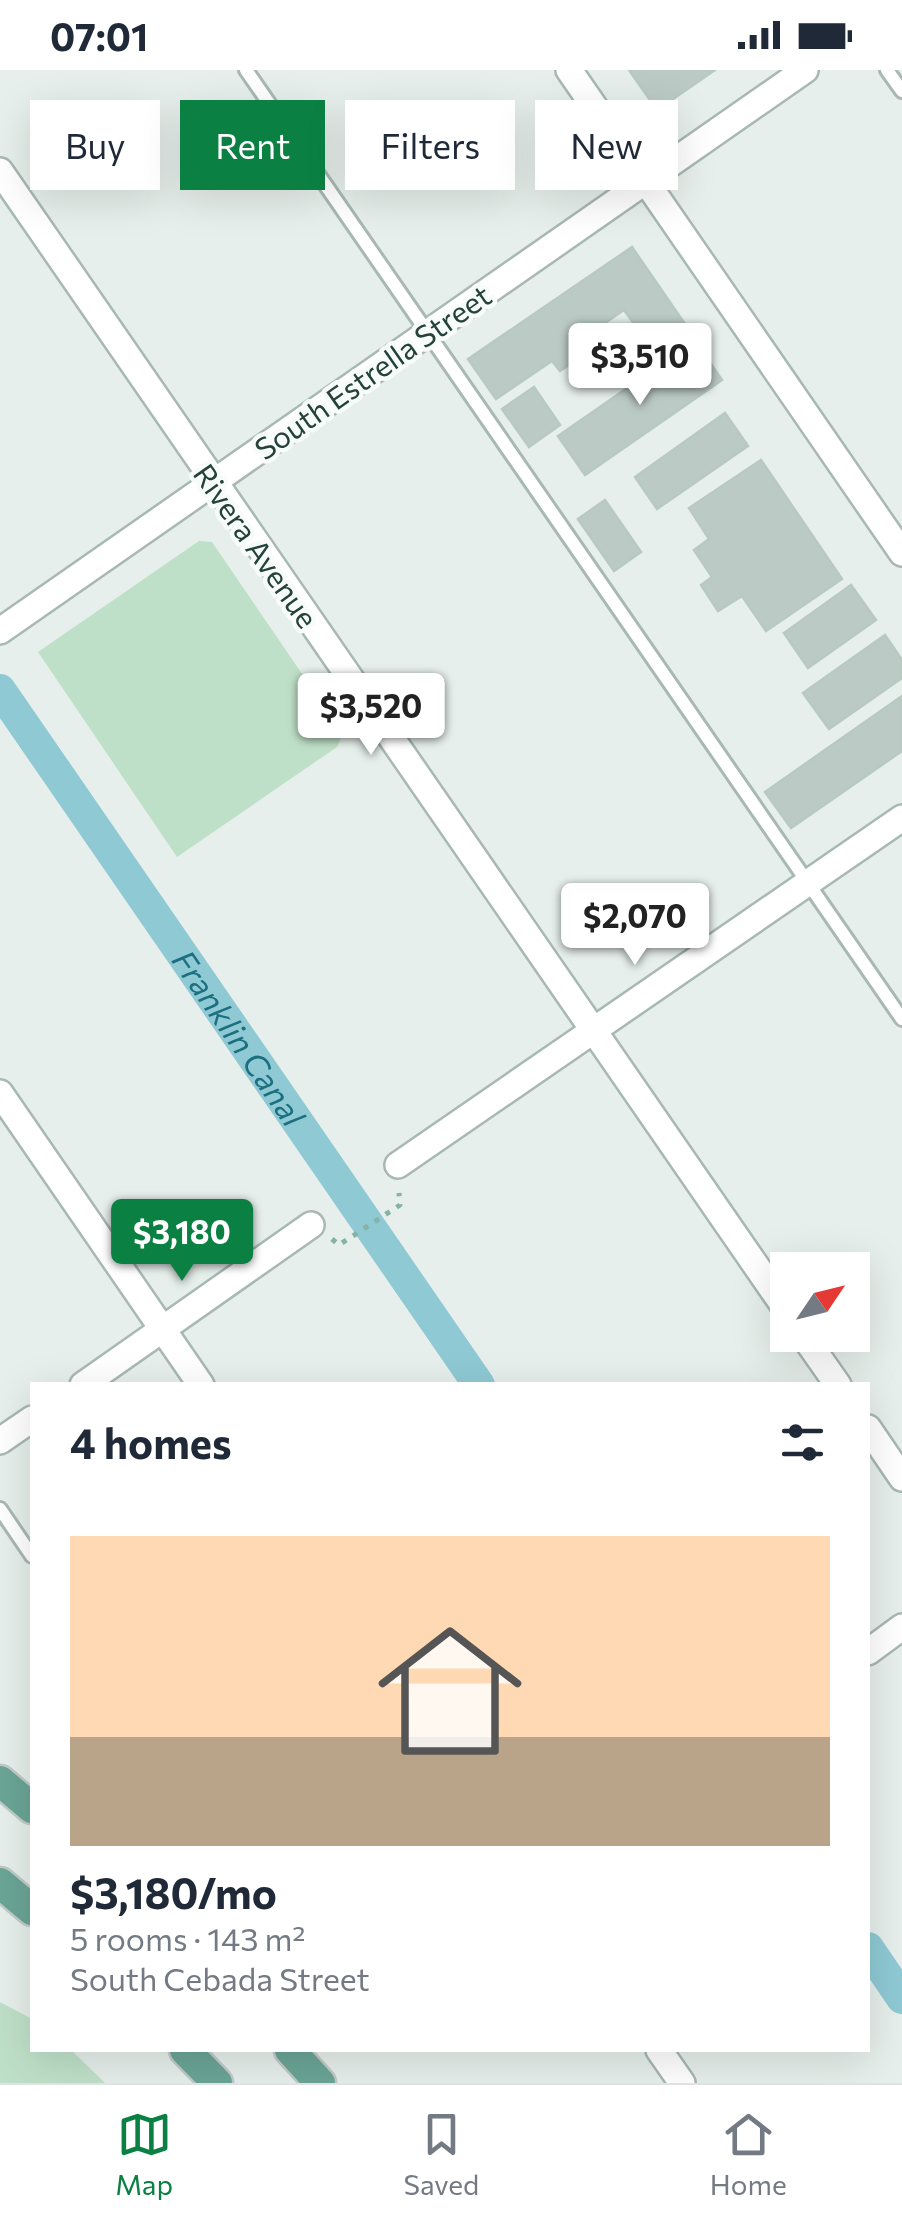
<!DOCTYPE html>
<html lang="en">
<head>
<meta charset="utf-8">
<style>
	:root { --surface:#fff; --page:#f2f2f3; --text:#1f2937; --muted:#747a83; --line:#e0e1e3; --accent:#0b8043 }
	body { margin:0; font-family:Commissioner,sans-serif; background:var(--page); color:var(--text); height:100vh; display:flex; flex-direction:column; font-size:38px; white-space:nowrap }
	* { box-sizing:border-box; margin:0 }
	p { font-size:32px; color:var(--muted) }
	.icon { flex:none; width:55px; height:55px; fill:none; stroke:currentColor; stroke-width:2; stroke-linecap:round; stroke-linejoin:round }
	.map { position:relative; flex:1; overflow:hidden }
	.details { position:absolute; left:30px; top:1312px; width:840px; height:670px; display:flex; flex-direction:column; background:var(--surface); border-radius:0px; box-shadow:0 10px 40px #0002 }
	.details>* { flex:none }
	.guide { position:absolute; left:30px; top:30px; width:842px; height:90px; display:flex; gap:20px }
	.needle { width:65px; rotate:55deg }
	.fabs { position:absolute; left:770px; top:1182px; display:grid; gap:20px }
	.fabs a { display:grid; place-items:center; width:100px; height:100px; border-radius:0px; background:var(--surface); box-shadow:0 10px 40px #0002; font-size:50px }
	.price { position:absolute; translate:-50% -85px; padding:0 22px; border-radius:10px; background:#fff; color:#222; font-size:32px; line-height:65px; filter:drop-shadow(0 2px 5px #0008) }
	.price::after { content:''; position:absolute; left:50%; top:60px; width:30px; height:22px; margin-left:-15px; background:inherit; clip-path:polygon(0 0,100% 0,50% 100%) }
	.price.active { background:var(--accent); color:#fff }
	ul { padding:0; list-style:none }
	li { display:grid; align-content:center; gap:20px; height:530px; padding:0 40px }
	li span { display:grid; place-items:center; height:310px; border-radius:0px; color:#555 }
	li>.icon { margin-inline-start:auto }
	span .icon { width:180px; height:180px; fill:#fffc; stroke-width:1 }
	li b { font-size:42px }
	h2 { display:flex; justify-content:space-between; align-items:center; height:120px; padding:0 40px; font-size:42px }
	.chip { padding:0 35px; border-radius:0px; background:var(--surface); box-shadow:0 10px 40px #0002; font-size:35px; line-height:90px }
	.chip.active { background:var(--accent); color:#fff }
	.status { display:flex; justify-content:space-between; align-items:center; height:70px; padding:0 50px; background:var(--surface); direction:ltr }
	.status svg { height:28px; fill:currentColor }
	.menu { display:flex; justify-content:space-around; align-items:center; height:140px; border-top:2px solid var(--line); background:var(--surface); font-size:28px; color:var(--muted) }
	.menu a { display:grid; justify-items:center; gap:5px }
	.menu .active { color:var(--accent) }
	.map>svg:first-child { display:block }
	.green { fill:#bfe0c8 }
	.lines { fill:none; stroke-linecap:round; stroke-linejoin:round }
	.canal { stroke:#8ec9d4; stroke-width:32 }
	.building { fill:#bbcac4; stroke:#b8c9c2; stroke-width:2.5 }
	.service-casing { stroke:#a8b8b2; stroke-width:18 }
	.minor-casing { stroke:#a8b8b2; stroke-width:30 }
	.primary-casing { stroke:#c2cac8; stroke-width:35 }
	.path { stroke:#86b3a5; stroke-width:5; stroke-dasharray:5 8; stroke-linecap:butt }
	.service { stroke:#fff; stroke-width:12 }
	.minor { stroke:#fff; stroke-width:25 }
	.primary { stroke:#6aa596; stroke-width:30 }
	.labels { text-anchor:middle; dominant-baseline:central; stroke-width:9; stroke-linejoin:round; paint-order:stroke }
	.street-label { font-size:30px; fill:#24423a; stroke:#f7fbf9 }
	.water-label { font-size:32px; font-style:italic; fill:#1c6f80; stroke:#f7fbf9 }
</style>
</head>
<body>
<div class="status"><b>07:01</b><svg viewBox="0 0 49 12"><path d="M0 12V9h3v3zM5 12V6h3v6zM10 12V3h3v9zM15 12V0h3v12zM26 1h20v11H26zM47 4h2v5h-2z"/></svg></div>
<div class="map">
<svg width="902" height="2013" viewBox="0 0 902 2013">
	<rect width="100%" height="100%" fill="#e6efeb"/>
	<g class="green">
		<polygon points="199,471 212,472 343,664 337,677 177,787 38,582"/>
		<polygon points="0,1932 32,1949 32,1980 71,1980 105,2013 0,2013"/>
	</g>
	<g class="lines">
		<g class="canal">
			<path id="s1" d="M0 620 479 1315"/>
			<polyline points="868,1878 902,1928"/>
		</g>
	</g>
	<g class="building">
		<polygon points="629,0 715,0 657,40"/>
		<polygon points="632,177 687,257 653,280 624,240 574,274 582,286 560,301 552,291 496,329 468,289"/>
		<polygon points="695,271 722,310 585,405 558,366"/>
		<polygon points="534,317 560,355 529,377 502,339"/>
		<polygon points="725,343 748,376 657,439 635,407"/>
		<polygon points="761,390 842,509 766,561 742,526 718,541 701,515 712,507 694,480 709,469 689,438"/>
		<polygon points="605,430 641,482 614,501 578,449"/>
		<polygon points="851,515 876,550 808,598 784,563"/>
		<polygon points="885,565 902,590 902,608 829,659 803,623"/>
		<polygon points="902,626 902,681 791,758 765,722"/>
	</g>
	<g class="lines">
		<g class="service-casing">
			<g id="service">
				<polyline points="246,0 902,949"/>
				<polyline points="887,0 902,21"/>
				<polyline points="0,1439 32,1486"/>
			</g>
		</g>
		<g class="minor-casing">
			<g id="minor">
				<polyline points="569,0 902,483"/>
				<polyline points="0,101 788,1242"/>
				<polyline points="0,561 805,0"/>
				<polyline points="0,1023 201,1315"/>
				<polyline points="398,1095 902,748"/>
				<polyline points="803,1265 838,1315"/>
				<polyline points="83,1315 311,1155"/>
				<polyline points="868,1358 902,1408"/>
				<polyline points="0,1371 32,1349"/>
				<polyline points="868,1582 902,1557"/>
				<polyline points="659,1980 682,2013"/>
			</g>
		</g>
		<g class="primary-casing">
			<g id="primary">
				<polyline points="0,1711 32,1738"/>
				<polyline points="0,1813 32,1840"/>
				<polyline points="185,1980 217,2013"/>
				<polyline points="290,1980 320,2013"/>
			</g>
		</g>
		<polyline class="path" points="332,1169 339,1175 400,1135 399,1123"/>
		<use href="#service" class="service"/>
		<use href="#minor" class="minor"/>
		<use href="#primary" class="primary"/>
	</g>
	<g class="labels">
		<g class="street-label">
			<text transform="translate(372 301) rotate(-35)">South Estrella Street</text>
			<text transform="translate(257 475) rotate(55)">Rivera Avenue</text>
		</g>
		<g class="water-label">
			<text stroke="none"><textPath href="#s1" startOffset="422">Franklin Canal</textPath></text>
		</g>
	</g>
</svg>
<div class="fabs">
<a><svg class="needle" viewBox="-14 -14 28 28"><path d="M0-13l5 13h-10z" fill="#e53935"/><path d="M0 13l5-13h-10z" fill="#747a83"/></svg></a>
</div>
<b class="price" style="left:640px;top:338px">$3,510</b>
<b class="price" style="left:371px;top:688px">$3,520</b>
<b class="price" style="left:635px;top:898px">$2,070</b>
<b class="price active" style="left:182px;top:1214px">$3,180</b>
<div class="guide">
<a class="chip">Buy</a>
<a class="chip active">Rent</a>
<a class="chip">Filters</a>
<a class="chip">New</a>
</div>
<section class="details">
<h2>4 homes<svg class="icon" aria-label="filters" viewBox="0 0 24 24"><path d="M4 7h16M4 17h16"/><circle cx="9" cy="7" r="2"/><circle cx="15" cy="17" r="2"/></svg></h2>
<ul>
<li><span style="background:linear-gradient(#ffd9b3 65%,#b9a48a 0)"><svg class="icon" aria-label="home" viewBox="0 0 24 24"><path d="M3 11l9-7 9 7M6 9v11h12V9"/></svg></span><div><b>$3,180/mo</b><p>5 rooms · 143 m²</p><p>South Cebada Street</p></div></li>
</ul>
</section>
</div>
<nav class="menu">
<a class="active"><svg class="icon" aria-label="map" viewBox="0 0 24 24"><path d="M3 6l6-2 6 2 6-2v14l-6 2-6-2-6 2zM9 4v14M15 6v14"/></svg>Map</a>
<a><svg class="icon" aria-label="saved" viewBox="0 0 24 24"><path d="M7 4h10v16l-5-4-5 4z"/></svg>Saved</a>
<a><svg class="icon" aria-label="home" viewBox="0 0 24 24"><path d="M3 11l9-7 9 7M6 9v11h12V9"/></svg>Home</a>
</nav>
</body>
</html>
